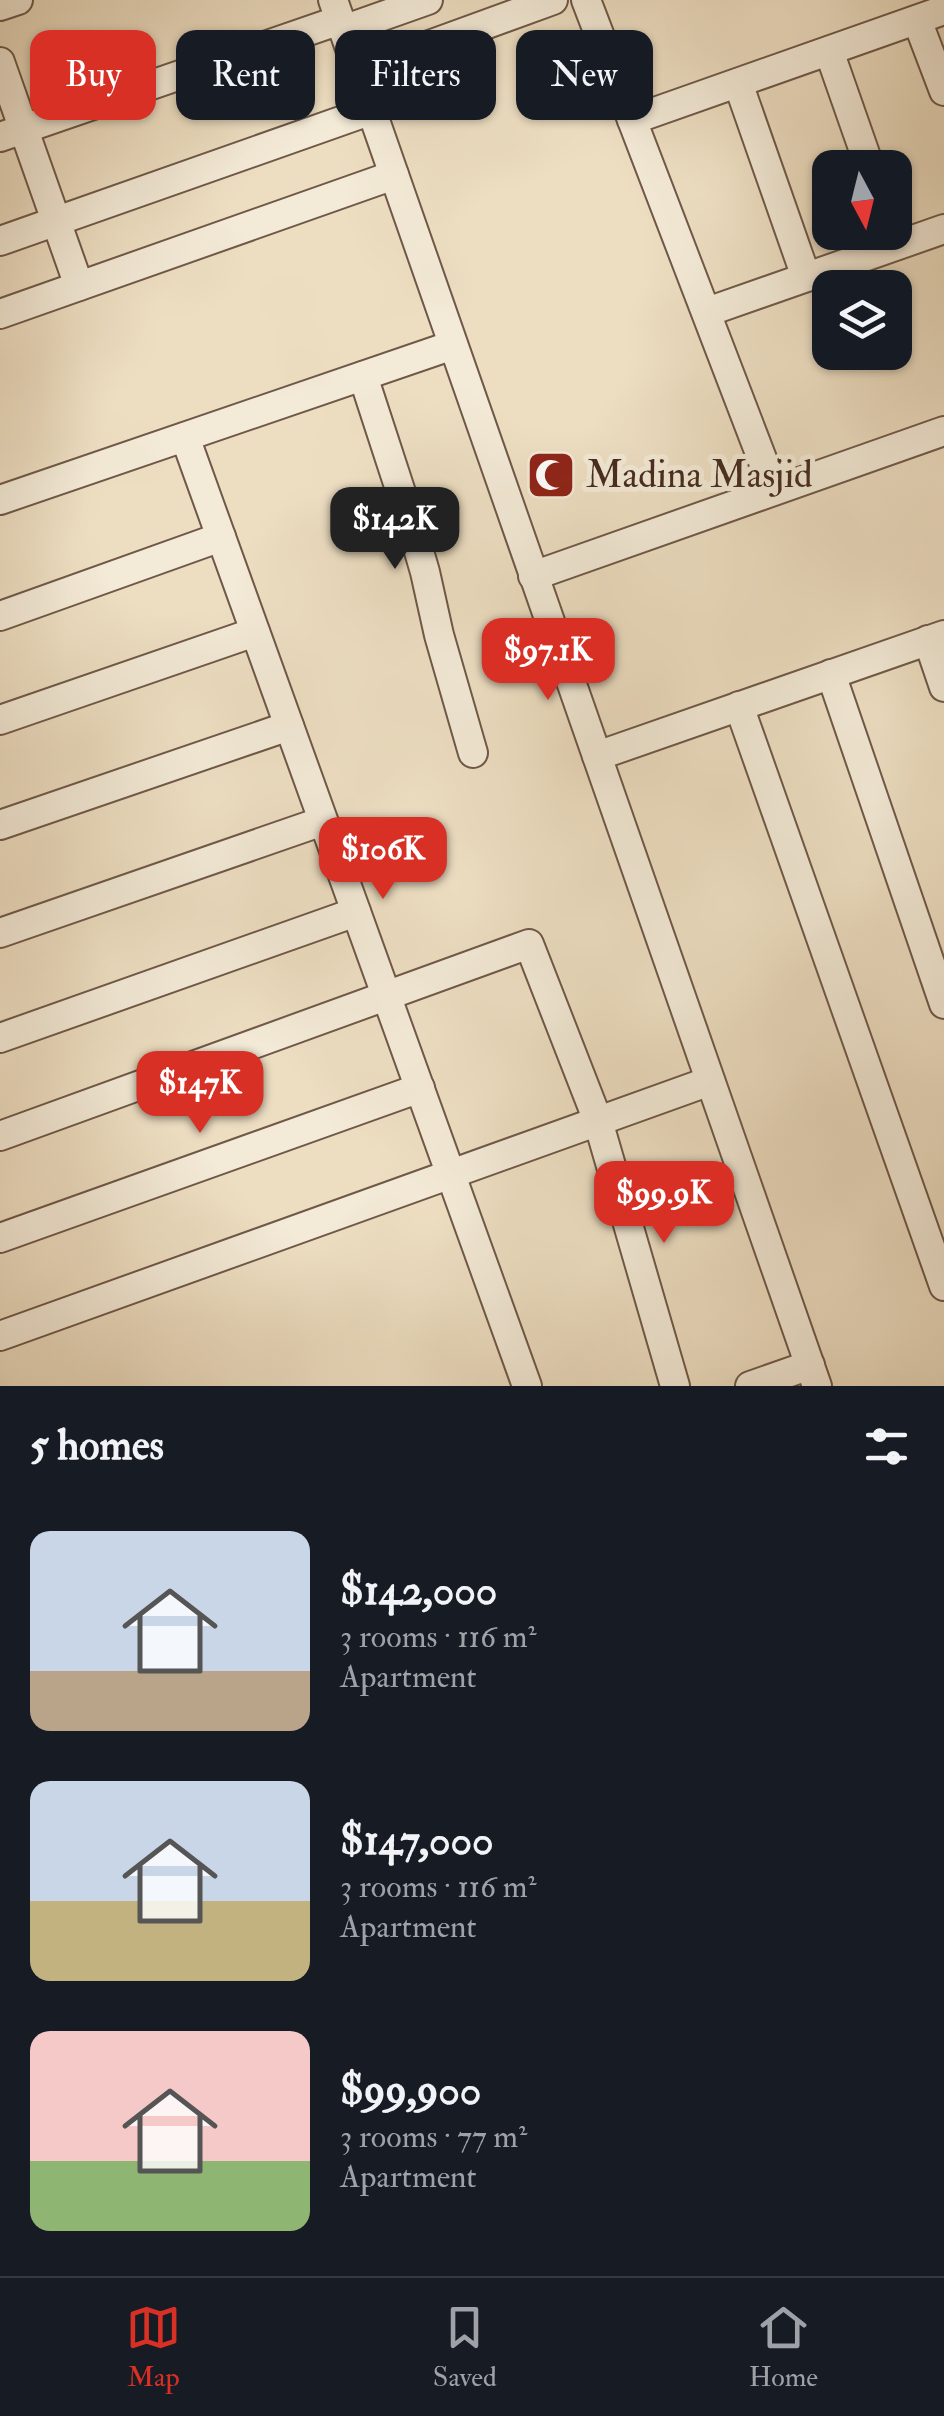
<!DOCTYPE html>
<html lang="en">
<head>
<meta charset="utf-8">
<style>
	:root { --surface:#171b24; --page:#242831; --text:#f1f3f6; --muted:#9ea1a6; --line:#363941; --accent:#d93025 }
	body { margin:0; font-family:"IM FELL Double Pica",serif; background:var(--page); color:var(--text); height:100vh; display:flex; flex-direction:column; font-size:38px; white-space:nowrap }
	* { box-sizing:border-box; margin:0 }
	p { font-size:32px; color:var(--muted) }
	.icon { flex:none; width:55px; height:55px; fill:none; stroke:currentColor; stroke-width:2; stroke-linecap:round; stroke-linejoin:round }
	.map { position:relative; height:1386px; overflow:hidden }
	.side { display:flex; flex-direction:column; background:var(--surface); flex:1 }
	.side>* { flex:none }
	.top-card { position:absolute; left:30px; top:30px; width:885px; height:90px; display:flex; gap:20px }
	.needle { width:65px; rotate:173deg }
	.controls { position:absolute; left:812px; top:150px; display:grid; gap:20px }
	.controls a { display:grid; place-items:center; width:100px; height:100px; border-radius:20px; background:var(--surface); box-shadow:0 2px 8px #0004; font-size:50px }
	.price { position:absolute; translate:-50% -85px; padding:0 22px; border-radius:20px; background:var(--accent); color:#fff; font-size:32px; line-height:65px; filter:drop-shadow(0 2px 5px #0008) }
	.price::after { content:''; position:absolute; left:50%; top:60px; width:30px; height:22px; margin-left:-15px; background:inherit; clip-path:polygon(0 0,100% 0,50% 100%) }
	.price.on { background:#222; color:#fff }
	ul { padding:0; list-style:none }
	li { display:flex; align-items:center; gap:30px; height:250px; padding:0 30px }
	li span { display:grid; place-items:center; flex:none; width:280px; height:200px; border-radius:20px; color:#555 }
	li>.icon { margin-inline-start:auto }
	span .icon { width:120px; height:120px; fill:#fffc; stroke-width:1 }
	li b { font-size:42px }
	h2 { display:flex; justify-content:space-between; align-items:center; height:120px; padding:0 30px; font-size:42px }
	.chip { padding:0 35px; border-radius:20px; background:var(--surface); box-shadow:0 2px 8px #0004; font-size:35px; line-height:90px }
	.chip.on { background:var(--accent); color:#fff }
	.dock { display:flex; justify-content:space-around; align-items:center; height:140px; border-top:2px solid var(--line); background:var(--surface); font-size:28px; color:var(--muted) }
	.dock a { display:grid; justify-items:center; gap:5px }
	.dock .on { color:var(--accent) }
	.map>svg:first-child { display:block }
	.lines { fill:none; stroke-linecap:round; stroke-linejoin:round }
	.minor-casing { stroke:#6f5848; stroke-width:32 }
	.minor { stroke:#f3ead7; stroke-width:28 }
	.labels { text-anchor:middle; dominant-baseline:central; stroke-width:10; stroke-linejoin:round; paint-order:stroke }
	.poi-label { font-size:38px; fill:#452b1f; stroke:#f3ead7; text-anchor:start }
</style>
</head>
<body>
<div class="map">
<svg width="944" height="1386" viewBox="0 0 944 1386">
	<rect width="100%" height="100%" fill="#eddec2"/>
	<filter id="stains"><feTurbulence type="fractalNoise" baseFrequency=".002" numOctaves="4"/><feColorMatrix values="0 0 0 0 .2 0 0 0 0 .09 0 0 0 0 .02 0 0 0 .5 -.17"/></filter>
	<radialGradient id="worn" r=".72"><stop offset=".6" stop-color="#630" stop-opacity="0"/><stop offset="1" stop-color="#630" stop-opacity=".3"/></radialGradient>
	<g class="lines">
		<g class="minor-casing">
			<g id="minor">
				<polyline points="333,0 817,1386"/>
				<polyline points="586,0 774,490"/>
				<polyline points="0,6 18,0"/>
				<polyline points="917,20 944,91"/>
				<polyline points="343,30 428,0"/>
				<polyline points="829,51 870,168"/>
				<polyline points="0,62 79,286"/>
				<polyline points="358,71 553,0"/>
				<polyline points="738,83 806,277"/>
				<polyline points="632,120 944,10"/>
				<polyline points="0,137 340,20"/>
				<polyline points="0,241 372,110"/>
				<polyline points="707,312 944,229"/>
				<polyline points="0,314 394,175"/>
				<polyline points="363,376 409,517 425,572 439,635 473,753"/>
				<polyline points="185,437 527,1386"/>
				<polyline points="0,500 453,345"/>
				<polyline points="533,576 944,431"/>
				<polyline points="0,616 221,537"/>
				<polyline points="928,640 944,687"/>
				<polyline points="831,674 944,1004"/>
				<polyline points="739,706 944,1286"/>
				<polyline points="0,720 255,632"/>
				<polyline points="597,756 944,635"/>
				<polyline points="0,825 289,726"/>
				<polyline points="0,933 323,821"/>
				<polyline points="0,1038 356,912"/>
				<polyline points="0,1136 529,944 598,1121 675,1386"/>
				<polyline points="0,1238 420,1088"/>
				<polyline points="0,1336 710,1081"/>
				<polyline points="750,1386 810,1365"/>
			</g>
		</g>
		<use href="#minor" class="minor"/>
	</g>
	<defs>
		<g id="mosque-square" transform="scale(2.5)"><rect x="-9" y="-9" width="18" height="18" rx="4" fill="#8f2418" stroke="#f3ead7"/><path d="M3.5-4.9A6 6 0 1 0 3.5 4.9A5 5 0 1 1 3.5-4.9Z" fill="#fff"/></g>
	</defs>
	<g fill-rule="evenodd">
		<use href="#mosque-square" x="551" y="475"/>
	</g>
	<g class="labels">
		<g class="poi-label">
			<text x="586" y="475">Madina Masjid</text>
		</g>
	</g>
	<rect width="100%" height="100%" filter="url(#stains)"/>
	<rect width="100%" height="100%" fill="url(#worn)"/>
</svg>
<div class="controls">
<a><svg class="needle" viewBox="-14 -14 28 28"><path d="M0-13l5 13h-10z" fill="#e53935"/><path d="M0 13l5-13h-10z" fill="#9ea1a6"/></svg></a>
<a><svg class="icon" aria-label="layers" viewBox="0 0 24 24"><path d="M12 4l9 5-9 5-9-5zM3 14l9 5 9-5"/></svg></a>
</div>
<b class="price on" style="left:395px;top:572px">$142K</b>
<b class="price" style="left:548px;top:703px">$97.1K</b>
<b class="price" style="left:383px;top:902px">$106K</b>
<b class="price" style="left:200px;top:1136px">$147K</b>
<b class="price" style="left:664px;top:1246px">$99.9K</b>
<div class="top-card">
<a class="chip on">Buy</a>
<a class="chip">Rent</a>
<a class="chip">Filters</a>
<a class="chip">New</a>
</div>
</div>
<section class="side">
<h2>5 homes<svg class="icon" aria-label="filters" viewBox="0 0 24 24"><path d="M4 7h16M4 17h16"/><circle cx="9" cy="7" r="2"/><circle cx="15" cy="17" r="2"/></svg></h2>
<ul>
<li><span style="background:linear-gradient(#c9d6e8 70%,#b9a48a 0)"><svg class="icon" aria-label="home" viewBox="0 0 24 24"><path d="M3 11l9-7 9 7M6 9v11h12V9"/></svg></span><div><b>$142,000</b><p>3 rooms · 116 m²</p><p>Apartment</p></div></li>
<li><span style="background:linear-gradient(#c9d6e8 60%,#c2b280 0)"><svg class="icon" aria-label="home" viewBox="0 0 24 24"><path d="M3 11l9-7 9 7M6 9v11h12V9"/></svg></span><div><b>$147,000</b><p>3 rooms · 116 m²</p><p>Apartment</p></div></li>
<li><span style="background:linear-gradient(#f6c9c9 65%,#8fb573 0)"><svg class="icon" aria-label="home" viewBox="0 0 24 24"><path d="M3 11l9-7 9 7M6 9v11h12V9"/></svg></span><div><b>$99,900</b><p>3 rooms · 77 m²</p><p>Apartment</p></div></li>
</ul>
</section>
<nav class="dock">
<a class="on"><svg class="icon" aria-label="map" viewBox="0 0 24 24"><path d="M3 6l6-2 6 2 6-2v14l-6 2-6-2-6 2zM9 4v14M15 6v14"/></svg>Map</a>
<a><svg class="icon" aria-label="saved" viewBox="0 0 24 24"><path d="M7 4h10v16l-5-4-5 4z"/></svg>Saved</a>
<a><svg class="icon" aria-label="home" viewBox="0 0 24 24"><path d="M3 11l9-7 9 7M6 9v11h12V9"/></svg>Home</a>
</nav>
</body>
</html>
